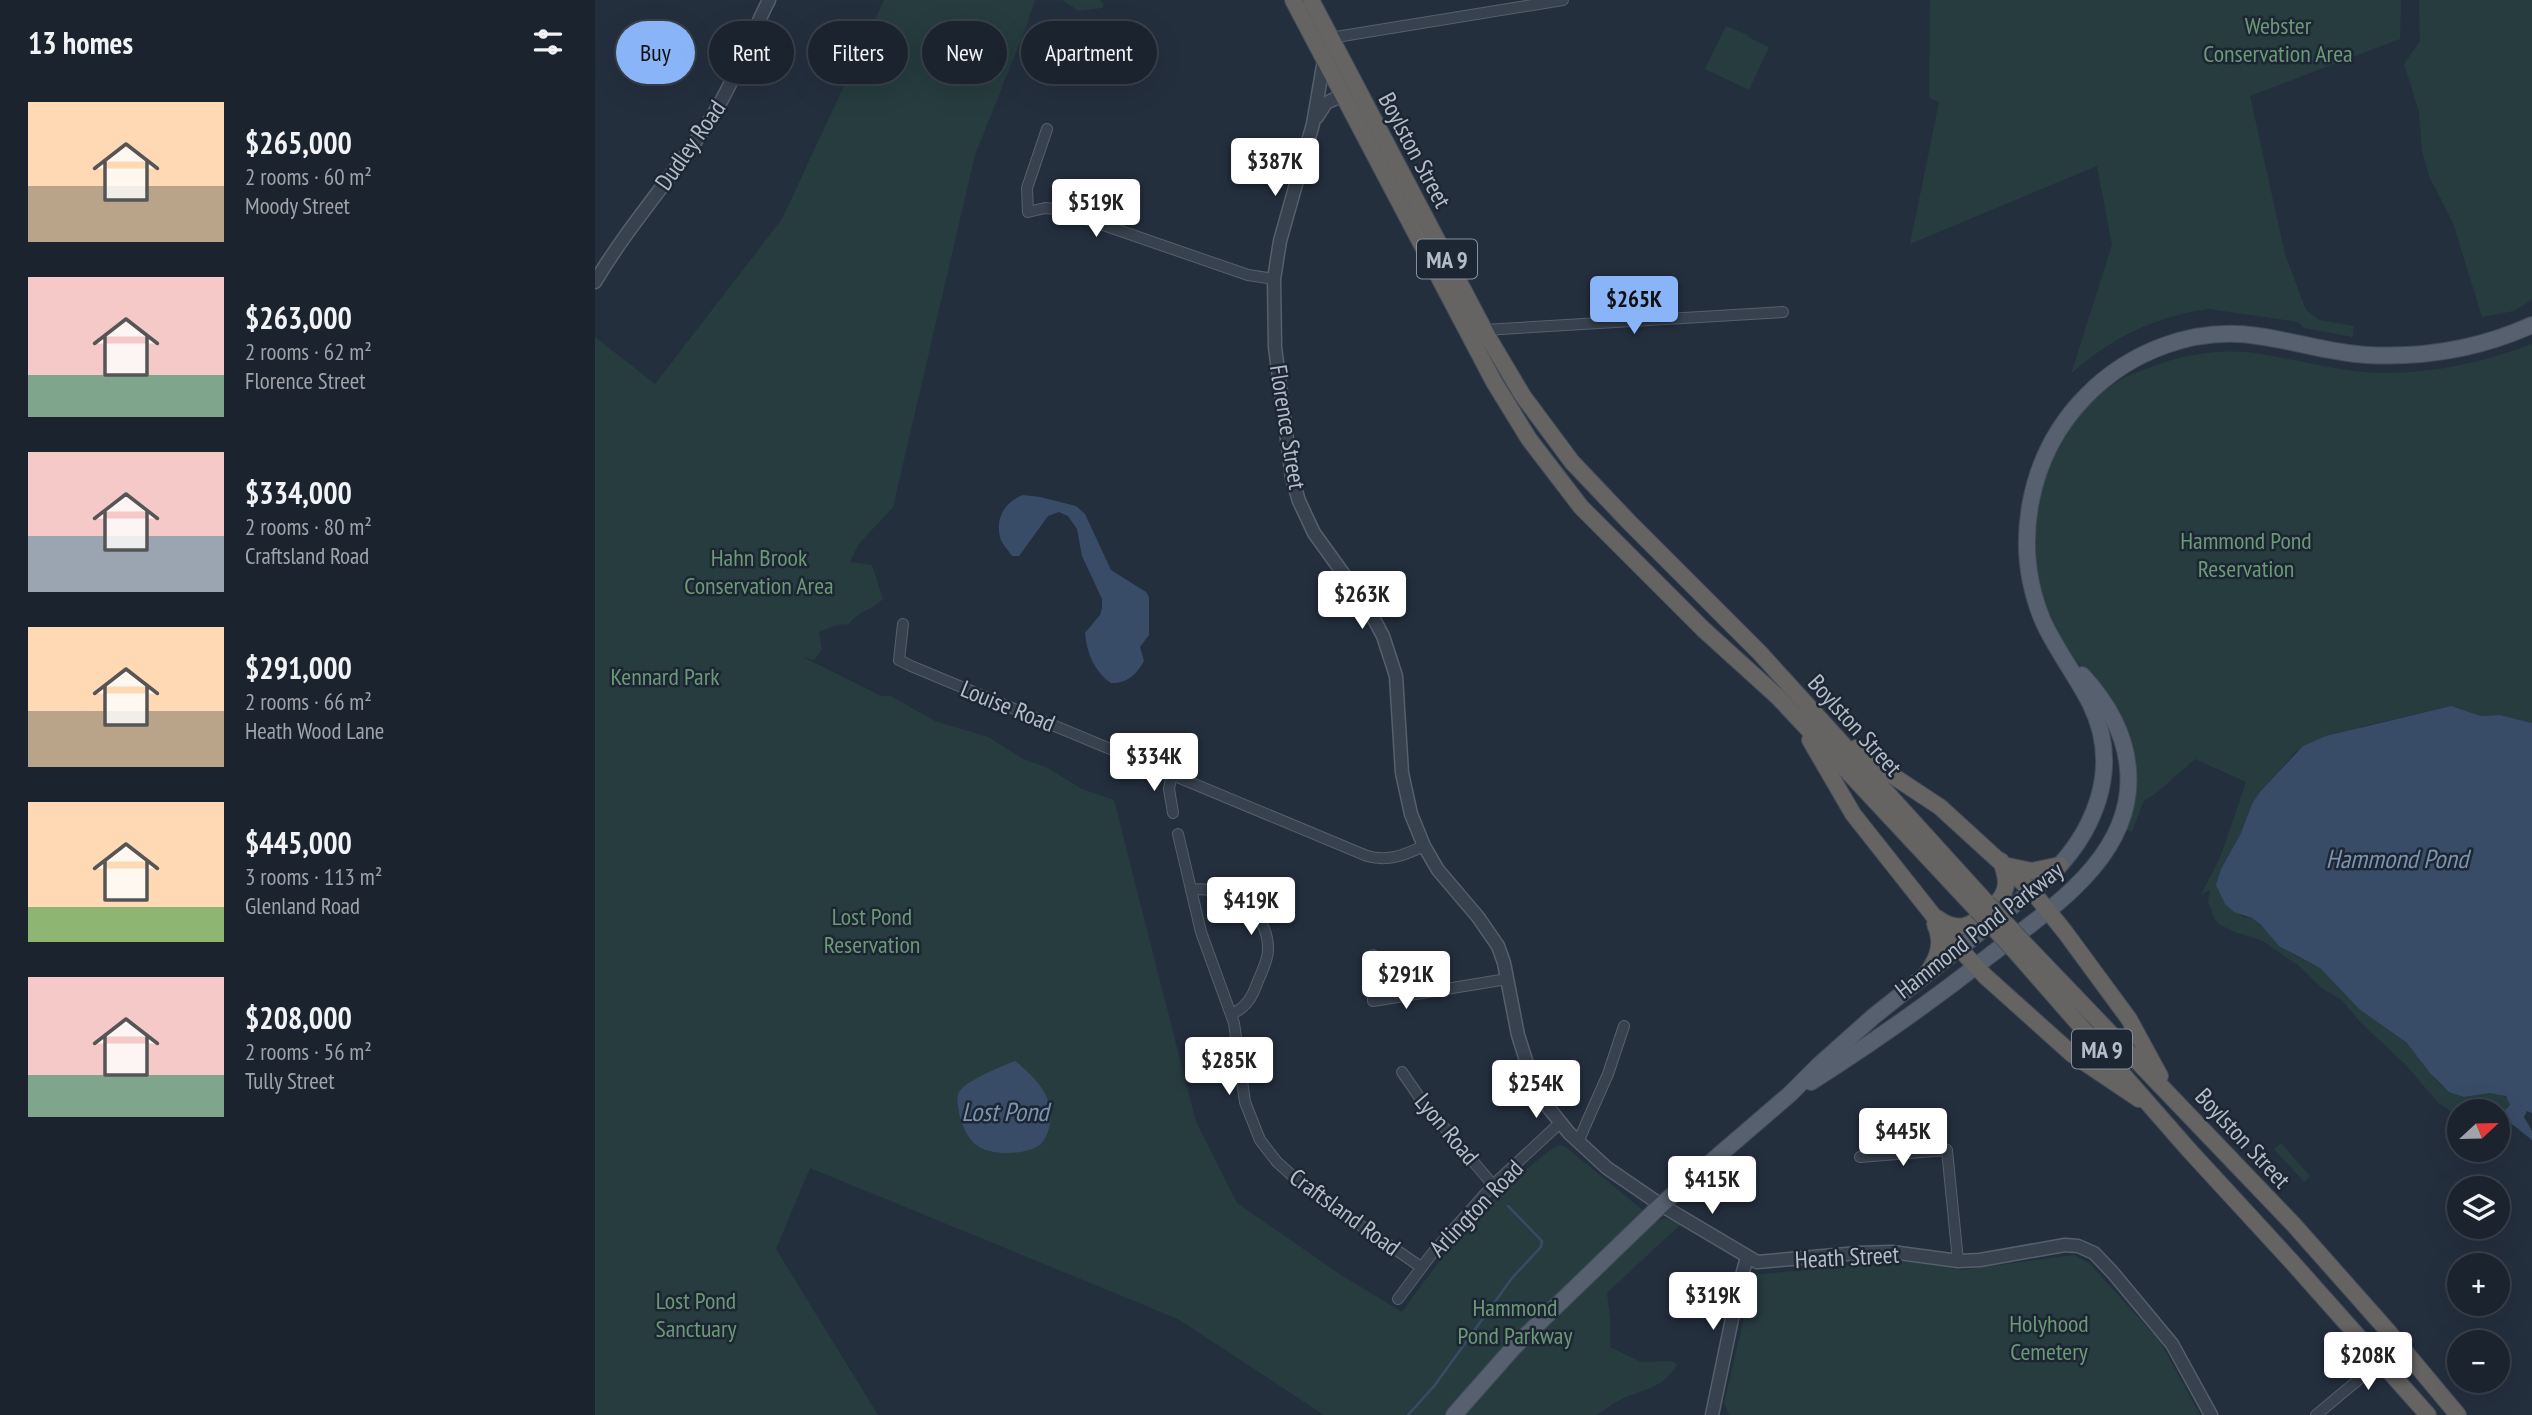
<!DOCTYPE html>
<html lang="en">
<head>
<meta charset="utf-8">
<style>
	:root { --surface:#1b232e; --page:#282f3a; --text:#f1f3f6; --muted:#a0a4aa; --line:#39404a; --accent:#8ab4f8 }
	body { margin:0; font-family:"PT Sans Narrow",sans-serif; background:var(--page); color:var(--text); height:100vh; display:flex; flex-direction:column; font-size:26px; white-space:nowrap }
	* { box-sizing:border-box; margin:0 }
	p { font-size:23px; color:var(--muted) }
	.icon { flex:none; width:38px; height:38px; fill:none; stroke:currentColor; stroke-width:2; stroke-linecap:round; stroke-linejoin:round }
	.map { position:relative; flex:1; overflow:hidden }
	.panel { display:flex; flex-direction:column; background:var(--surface); width:595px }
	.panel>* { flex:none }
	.hud { position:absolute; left:21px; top:21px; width:665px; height:63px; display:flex; gap:14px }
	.needle { width:46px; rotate:68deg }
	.tools { position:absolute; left:1852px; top:1099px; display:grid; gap:14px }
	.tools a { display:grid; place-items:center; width:63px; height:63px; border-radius:50%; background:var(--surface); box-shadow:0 7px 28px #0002,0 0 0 2px var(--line); font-size:35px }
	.price { position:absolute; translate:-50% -60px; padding:0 16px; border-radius:7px; background:#fff; color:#222; font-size:23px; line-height:46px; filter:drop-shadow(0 2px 4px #0008) }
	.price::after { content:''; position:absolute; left:50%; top:42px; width:21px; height:16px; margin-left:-10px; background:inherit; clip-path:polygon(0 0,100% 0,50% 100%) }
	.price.active { background:var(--accent); color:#111 }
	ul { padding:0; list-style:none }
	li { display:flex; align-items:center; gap:21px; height:175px; padding:0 28px }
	li span { display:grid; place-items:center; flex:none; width:196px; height:140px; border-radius:0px; color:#555 }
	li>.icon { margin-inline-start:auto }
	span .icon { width:84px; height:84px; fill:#fffc; stroke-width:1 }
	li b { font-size:30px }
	h2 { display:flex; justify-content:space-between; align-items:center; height:84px; padding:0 28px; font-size:30px }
	.chip { padding:0 24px; border-radius:32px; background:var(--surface); box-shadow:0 7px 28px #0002,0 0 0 2px var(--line); font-size:24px; line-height:63px }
	.chip.active { background:var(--accent); color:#111 }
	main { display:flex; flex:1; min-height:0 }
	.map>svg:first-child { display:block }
	.green { fill:#263c3f }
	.water { fill:#394c67 }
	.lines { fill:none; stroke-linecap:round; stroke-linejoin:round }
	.stream { stroke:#394c67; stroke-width:2.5 }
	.minor-casing { stroke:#565f6c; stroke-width:12 }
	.tertiary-casing { stroke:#565f6c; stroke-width:15 }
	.primary-casing { stroke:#414a57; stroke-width:18 }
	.trunk-casing { stroke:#434c59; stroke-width:18 }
	.minor { stroke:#38414e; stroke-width:10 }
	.tertiary { stroke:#38414e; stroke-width:12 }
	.primary { stroke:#56606e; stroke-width:16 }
	.trunk { stroke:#656462; stroke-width:16 }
	.trunk-bridge-casing { stroke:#434c59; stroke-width:18; stroke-linecap:butt }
	.trunk-bridge { stroke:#656462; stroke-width:16 }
	.labels { text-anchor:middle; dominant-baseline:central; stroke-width:5; stroke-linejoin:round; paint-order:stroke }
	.shield { fill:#1d2633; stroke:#878f9c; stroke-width:2 }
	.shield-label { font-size:23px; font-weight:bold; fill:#b4bcc9 }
	.park-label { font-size:24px; fill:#6b9a76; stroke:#1d2633 }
	.street-label { font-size:24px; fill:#b4bcc9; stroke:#1d2633 }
	.water-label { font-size:26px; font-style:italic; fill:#7c92b1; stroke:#1d2633 }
</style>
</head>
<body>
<main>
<section class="panel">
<h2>13 homes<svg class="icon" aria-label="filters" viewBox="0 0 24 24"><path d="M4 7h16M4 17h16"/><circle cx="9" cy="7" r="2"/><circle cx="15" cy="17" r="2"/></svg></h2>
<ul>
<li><span style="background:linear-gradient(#ffd9b3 60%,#b9a48a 0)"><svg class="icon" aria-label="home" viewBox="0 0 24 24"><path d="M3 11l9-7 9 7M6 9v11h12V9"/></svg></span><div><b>$265,000</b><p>2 rooms · 60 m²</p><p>Moody Street</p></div></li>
<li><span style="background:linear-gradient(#f6c9c9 70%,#7fa58c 0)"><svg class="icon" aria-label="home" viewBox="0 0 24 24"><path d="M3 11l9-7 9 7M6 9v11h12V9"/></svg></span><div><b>$263,000</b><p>2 rooms · 62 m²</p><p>Florence Street</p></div></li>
<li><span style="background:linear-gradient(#f6c9c9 60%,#9aa5b1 0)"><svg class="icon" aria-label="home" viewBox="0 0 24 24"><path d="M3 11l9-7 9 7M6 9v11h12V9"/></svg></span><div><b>$334,000</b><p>2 rooms · 80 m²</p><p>Craftsland Road</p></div></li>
<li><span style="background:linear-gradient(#ffd9b3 60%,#b9a48a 0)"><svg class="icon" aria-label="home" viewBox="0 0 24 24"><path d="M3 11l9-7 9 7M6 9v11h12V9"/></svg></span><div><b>$291,000</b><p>2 rooms · 66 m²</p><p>Heath Wood Lane</p></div></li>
<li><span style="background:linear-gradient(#ffd9b3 75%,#8fb573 0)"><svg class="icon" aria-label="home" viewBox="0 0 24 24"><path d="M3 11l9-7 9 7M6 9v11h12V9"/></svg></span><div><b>$445,000</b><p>3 rooms · 113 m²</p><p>Glenland Road</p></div></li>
<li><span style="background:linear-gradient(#f6c9c9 70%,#7fa58c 0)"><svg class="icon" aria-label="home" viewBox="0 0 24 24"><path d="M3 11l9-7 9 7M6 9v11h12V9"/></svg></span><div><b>$208,000</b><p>2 rooms · 56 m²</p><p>Tully Street</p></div></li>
</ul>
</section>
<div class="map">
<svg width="1937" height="1415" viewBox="0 0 1937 1415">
	<rect width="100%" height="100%" fill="#242f3e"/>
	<g class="green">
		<path d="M289 0H440L430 30 380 155 298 507 263 545 255 562 277 565 288 599C276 611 264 610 254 624L242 625 224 632 227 650 219 660 208 657 286 696H296L340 721 393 737 428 759 451 767 487 789 519 800 601 1122 642 1203 743 1273 807 1312C845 1258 888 1204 939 1163 947 1157 955 1148 965 1145L971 1147 1061 1221 1071 1218 1086 1224 1012 1293 1015 1318V1347L1046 1362 1077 1361 1082 1364C1070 1387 1053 1388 1031 1397 1021 1401 1011 1409 1002 1415H729L583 1319 215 1168 181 1249 283 1415H0V337L60 384 187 219Z"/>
		<polygon points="467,0 505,0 509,5 507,8 484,11"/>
		<path d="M1335 0H1806L1805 39 1655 96 1690 254 1711 310 1724 320 1759 326 1758 337 1709 328 1703 322 1614 309C1561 316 1515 338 1476 374L1517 245 1502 166 1315 244 1344 102 1334 98Z"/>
		<polygon points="1824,0 1937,0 1937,300 1919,311 1887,317 1858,223 1834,176 1827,151 1824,112 1809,64 1825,41"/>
		<polygon points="1131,26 1153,35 1153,37 1174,47 1154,90 1110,69"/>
		<path d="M1937 344V723L1905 715 1886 716 1856 706 1769 726 1701 751 1657 804 1646 833 1626 869 1647 917 1657 918 1699 955 1725 968 1764 1009 1812 1043 1846 1086 1869 1097 1895 1093 1905 1094 1915 1100V1105L1909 1111H1864V1116L1843 1103 1811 1065 1766 1023 1747 1000 1728 989 1703 965 1666 940 1642 933 1625 925 1620 920 1613 902 1615 890 1606 894 1625 858 1651 782 1600 759 1559 795 1549 800 1537 832 1530 829C1547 782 1544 768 1523 723 1519 714 1515 703 1510 694 1499 678 1483 666 1473 649 1447 606 1433 557 1443 507 1452 461 1477 410 1519 384 1533 374 1551 369 1567 363 1594 354 1623 350 1651 352 1695 357 1737 371 1782 373 1835 374 1887 363 1937 344Z"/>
		<polygon points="1686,1143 1715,1176 1709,1182 1679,1149"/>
		<polygon points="1479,1255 1494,1263 1565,1341 1605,1415 1134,1415 1129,1403 1159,1275 1306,1260 1366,1270"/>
	</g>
	<g class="water">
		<path d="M428 495 445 497 481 506 490 514 516 570 551 592 554 597V635L545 647 549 661C541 675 533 683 516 683 499 671 492 653 490 633L505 615 507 608V599L487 556 482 529 473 516 464 512 453 516 424 556H417C414 551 406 543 405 537 400 517 411 501 428 495Z"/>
		<polygon points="1856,706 1886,716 1905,715 1937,723 1937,1113 1932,1111 1929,1117 1937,1131 1937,1140 1903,1113 1909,1111 1915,1105 1911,1096 1895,1093 1869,1097 1854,1092 1835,1073 1812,1043 1764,1009 1725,968 1684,946 1666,925 1657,918 1639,912 1630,904 1621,885 1626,869 1646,833 1657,804 1665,792 1708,746 1731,736"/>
		<path d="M420 1061C439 1076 460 1097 455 1123 454 1131 450 1142 443 1146 429 1155 400 1155 386 1148 374 1142 366 1125 364 1112 363 1105 361 1098 364 1092 370 1081 407 1066 420 1061Z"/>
	</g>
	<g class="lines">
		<polyline class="stream" points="813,1415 840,1385 917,1278 946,1247 947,1241 913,1206"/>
		<g class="minor-casing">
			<g id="minor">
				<polyline points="735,38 968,0"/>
				<polyline points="452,129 432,188 433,212 450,208 462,209 653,275 679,279"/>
				<polyline points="889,330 1188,312"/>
				<path d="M308 624 304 660 316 666 772 856C794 862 809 855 829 846"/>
				<polyline points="577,773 574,789 578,813"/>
				<polyline points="583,834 606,932 639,1023 650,1102 665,1140 682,1162 711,1188 826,1267"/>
				<path d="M596 890C632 885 674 910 673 950 673 960 667 971 663 981 658 995 652 1008 636 1014"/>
				<polyline points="778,955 778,1001 912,979"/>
				<polyline points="807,1072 827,1101 898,1185"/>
				<polyline points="983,1142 1013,1074 1029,1026"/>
				<polyline points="1265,1157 1352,1150 1363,1261"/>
				<polyline points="803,1299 839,1251 898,1185 965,1123"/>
				<polyline points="1721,1415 1805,1345"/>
			</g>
		</g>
		<g class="tertiary-casing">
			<g id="tertiary">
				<polyline points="729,60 718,124 685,241 679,279 680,347 697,478 704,501 719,533 773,608 788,636 801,676 807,773 816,814 829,846 843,870 883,917 903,946 909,963 923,1035 934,1070 949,1102 974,1133 1012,1168 1066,1205 1162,1262 1263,1253 1297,1252 1363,1261 1385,1260 1470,1245 1483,1246 1499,1253 1518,1273 1577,1344 1616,1415"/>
				<polyline points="722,117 731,103 748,95"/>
				<path d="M0 282C32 228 74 181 109 129 137 89 152 43 174 0"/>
				<polyline points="1117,1415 1143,1290 1152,1257"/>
			</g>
		</g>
		<g class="primary-casing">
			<g id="primary">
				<path d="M1216 1082C1277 1043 1337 1001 1394 956 1454 910 1541 856 1533 769 1530 732 1512 702 1487 675"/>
				<path d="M859 1415 919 1347 1066 1205 1195 1094 1223 1066 1279 1016 1448 882C1499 836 1528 769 1495 703 1481 675 1461 650 1448 621 1416 545 1433 455 1491 396 1535 351 1600 326 1663 336 1700 341 1735 353 1772 355 1829 358 1886 348 1937 325"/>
			</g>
		</g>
		<g class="trunk-casing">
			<g id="trunk">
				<polyline points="698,0 899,382 934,439 986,507 1108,629 1183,697 1382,910"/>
				<polyline points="716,0 893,337 928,396 977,462 1034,522 1165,653 1392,903"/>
				<polyline points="1215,740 1258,814 1364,948 1390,976 1477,1054 1544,1099"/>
				<polyline points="1261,748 1286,768 1345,807 1437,891 1470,932 1534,1019 1565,1076"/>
				<polyline points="1413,866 1437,871 1465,865"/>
				<path d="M1342 918C1350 924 1359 928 1369 926 1382 923 1407 902 1410 889 1413 880 1409 870 1406 861"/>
				<polyline points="1428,942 1699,1225 1792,1330 1863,1415"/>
				<polyline points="1419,950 1594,1150 1697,1262 1833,1415"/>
				<path d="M1333 972C1344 956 1348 942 1340 924"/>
			</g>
		</g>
		<use href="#minor" class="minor"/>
		<use href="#tertiary" class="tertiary"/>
		<use href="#primary" class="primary"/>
		<use href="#trunk" class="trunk"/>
		<g class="trunk-bridge-casing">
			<g id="trunk-bridge">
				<polyline points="1392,903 1428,942"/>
				<polyline points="1382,910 1419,950"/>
			</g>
		</g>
		<use href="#trunk-bridge" class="trunk-bridge"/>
	</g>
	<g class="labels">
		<g class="shield">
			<rect x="822" y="239.5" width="60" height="39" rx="5"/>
			<rect x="1477" y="1029.5" width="60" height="39" rx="5"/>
		</g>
		<g class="shield-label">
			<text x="852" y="259">MA 9</text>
			<text x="1507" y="1049">MA 9</text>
		</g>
		<g class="park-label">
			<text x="1683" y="25">Webster<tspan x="1683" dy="28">Conservation Area</tspan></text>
			<text x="1651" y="540">Hammond Pond<tspan x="1651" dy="28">Reservation</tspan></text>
			<text x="164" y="557">Hahn Brook<tspan x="164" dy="28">Conservation Area</tspan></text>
			<text x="70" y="676">Kennard Park</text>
			<text x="277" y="916">Lost Pond<tspan x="277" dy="28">Reservation</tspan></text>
			<text x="101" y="1300">Lost Pond<tspan x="101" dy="28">Sanctuary</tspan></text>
			<text x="920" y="1307">Hammond<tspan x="920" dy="28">Pond Parkway</tspan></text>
			<text x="1454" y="1323">Holyhood<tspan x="1454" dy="28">Cemetery</tspan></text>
		</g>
		<g class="street-label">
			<text transform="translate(95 145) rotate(-55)">Dudley Road</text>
			<text transform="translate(820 150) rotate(62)">Boylston Street</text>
			<text transform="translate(693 427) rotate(81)">Florence Street</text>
			<text transform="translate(413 706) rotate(22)">Louise Road</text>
			<text transform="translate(1260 725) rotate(48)">Boylston Street</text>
			<text transform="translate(1384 930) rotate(-38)">Hammond Pond Parkway</text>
			<text transform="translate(852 1129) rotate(50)">Lyon Road</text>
			<text transform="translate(1648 1138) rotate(47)">Boylston Street</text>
			<text transform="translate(881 1208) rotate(-46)">Arlington Road</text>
			<text transform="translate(750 1212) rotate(36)">Craftsland Road</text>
			<text transform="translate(1252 1257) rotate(-3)">Heath Street</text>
		</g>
		<g class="water-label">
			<text x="1802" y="858">Hammond Pond</text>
			<text x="410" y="1111">Lost Pond</text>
		</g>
	</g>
</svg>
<div class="tools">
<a><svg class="needle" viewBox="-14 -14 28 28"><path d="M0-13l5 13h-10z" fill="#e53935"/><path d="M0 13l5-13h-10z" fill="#a0a4aa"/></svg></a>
<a><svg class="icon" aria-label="layers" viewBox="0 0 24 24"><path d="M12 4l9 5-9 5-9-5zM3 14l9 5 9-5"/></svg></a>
<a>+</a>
<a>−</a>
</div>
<b class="price" style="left:680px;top:198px">$387K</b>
<b class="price" style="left:501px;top:239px">$519K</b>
<b class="price active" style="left:1039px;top:336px">$265K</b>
<b class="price" style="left:767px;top:631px">$263K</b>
<b class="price" style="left:559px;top:793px">$334K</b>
<b class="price" style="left:656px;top:937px">$419K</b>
<b class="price" style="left:811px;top:1011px">$291K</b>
<b class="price" style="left:634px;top:1097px">$285K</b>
<b class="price" style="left:941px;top:1120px">$254K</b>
<b class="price" style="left:1308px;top:1168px">$445K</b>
<b class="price" style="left:1117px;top:1216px">$415K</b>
<b class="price" style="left:1118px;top:1332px">$319K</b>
<b class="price" style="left:1773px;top:1392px">$208K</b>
<div class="hud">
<a class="chip active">Buy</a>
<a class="chip">Rent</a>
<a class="chip">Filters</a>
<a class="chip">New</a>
<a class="chip">Apartment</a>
</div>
</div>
</main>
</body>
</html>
